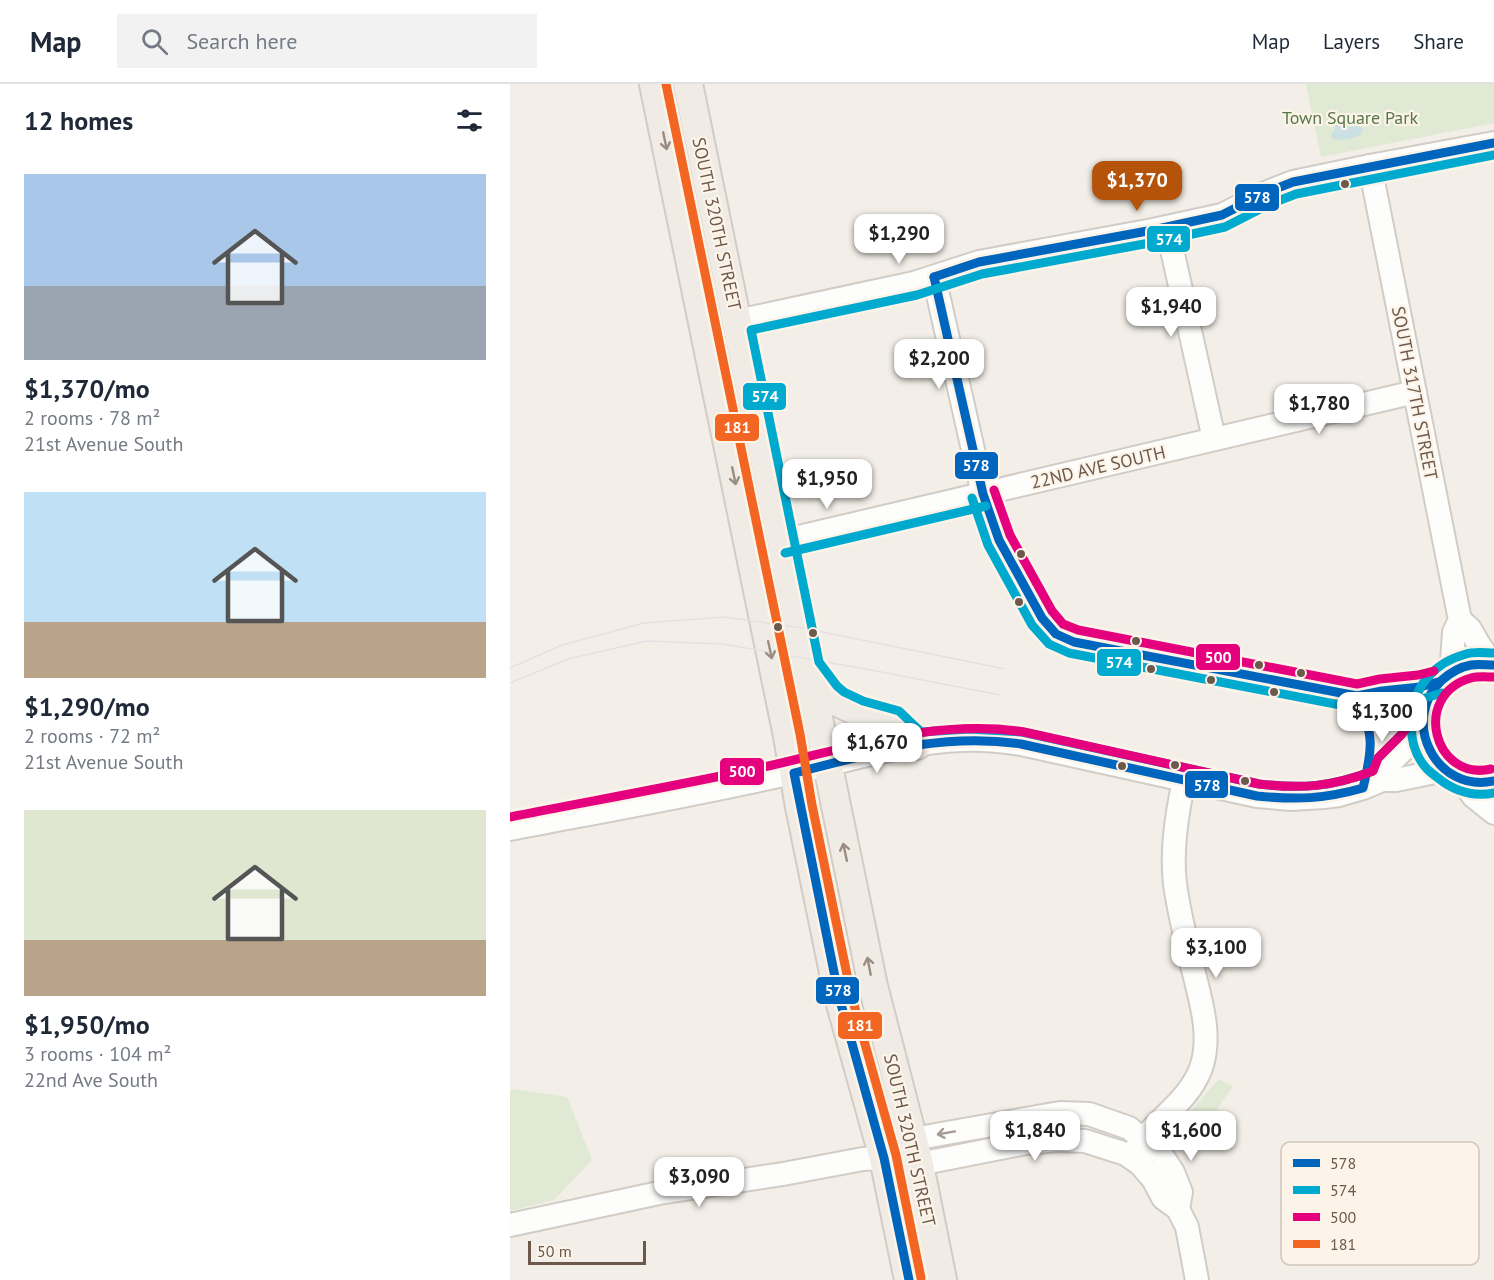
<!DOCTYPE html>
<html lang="en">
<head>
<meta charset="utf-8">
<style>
	:root { --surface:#fff; --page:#f2f2f3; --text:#1f2937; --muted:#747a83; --line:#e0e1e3; --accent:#b45309 }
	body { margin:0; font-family:"PT Sans",sans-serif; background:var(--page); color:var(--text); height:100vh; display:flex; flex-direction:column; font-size:22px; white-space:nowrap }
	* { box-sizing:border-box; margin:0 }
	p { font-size:20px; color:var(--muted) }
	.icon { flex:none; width:33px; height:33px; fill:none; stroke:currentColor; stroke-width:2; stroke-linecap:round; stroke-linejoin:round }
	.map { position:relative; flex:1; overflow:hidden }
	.sheet { display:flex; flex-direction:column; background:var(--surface); width:510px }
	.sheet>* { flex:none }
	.scale { position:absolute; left:18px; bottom:15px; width:118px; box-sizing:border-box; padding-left:6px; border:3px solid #6d584c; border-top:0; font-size:16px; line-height:21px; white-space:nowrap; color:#6d584c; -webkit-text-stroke:4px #fcf4e8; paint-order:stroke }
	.price { position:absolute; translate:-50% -51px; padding:0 14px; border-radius:12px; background:#fff; color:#222; font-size:20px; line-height:39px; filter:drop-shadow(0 2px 3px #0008) }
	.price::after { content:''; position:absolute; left:50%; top:36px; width:18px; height:14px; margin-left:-9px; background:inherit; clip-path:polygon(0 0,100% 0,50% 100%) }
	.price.active { background:var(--accent); color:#fff }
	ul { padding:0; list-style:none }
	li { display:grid; align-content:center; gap:12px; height:318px; padding:0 24px }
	li span { display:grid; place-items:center; height:186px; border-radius:0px; color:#555 }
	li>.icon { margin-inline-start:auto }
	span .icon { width:108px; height:108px; fill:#fffc; stroke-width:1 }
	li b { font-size:26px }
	h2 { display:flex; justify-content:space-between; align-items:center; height:72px; padding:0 24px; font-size:26px }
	header { display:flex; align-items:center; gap:36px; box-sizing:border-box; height:84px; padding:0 30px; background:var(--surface); border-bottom:2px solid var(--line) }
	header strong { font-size:28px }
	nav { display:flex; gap:33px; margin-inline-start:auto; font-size:21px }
	.search { width:420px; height:54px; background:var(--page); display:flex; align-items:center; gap:15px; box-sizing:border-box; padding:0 21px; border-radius:0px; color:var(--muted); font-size:22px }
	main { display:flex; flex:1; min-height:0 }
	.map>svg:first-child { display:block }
	.green { fill:#e0e9d4 }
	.water { fill:#cbe0e2 }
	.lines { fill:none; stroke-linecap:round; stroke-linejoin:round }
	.minor-casing { stroke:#d2ccc6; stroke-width:26 }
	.major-casing { stroke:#d3cbc6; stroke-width:32 }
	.minor { stroke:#fdfdfc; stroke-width:22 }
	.major { stroke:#f0ece5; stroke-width:28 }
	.tram { stroke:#e4e1e3; stroke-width:1.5 }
	.bus-1-casing { stroke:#fcf4e8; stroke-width:14 }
	.bus-2-casing { stroke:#fcf4e8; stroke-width:14 }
	.bus-3-casing { stroke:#fcf4e8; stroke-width:14 }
	.bus-4-casing { stroke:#fcf4e8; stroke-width:14 }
	.bus-1 { stroke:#0065bd; stroke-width:9 }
	.bus-2 { stroke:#00a9ce; stroke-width:9 }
	.bus-3 { stroke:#e5007d; stroke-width:9 }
	.bus-4 { stroke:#f26522; stroke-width:9 }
	.oneway { stroke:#9b8c82 }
	.oneway2 { stroke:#a79a92 }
	.bus-dot { fill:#6d584c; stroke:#fcf4e8; stroke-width:2 }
	.labels { text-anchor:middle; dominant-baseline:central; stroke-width:4.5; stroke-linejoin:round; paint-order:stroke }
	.park-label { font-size:18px; fill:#567749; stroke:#fcf4e8 }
	.street-label { font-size:18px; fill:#6d584c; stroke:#fcf4e8 }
	.key { fill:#fcf4e8; stroke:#d1c5b9; stroke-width:1.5 }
	.key-label { font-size:16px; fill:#6d584c }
	.line-badge { stroke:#fcf4e8; stroke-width:2 }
	.badge-label { font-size:16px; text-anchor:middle; font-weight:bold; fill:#fff }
</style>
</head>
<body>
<header>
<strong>Map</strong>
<div class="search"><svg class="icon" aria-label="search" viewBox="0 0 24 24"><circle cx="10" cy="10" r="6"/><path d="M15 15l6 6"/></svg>Search here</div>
<nav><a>Map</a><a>Layers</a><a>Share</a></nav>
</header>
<main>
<section class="sheet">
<h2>12 homes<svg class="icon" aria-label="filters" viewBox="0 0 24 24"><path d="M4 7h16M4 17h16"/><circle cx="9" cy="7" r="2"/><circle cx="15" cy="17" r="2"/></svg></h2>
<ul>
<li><span style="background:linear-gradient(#a9c7e8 60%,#9aa5b1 0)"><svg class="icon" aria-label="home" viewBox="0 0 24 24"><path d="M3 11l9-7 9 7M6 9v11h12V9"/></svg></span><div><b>$1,370/mo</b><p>2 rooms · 78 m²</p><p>21st Avenue South</p></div></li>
<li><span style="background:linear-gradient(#bfe0f5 70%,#b9a48a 0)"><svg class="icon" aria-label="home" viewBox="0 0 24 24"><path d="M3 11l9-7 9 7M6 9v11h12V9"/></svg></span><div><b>$1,290/mo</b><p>2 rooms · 72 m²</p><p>21st Avenue South</p></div></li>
<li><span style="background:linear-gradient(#dfe7d0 70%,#b9a48a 0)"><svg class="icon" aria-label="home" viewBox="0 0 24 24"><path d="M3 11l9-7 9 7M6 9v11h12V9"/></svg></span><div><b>$1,950/mo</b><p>3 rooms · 104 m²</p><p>22nd Ave South</p></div></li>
</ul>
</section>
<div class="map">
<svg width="984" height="1196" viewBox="0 0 984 1196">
	<rect width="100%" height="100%" fill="#f3efe8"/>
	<g class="green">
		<polygon points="796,0 984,0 984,39 811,73"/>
		<polygon points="709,995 723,1002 707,1025 728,1042 665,1056 660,1051"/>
		<polygon points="4,1005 57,1013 82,1076 44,1116 0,1127 0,1006"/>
	</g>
	<path class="water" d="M827 38 851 43 853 44 852 49C846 55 831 57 823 55L821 51 825 45V40Z"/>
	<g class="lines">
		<g class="minor-casing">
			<g id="minor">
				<polyline points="860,82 950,536 944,548 942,577 937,591"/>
				<polyline points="657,143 704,355"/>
				<polyline points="424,193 473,410"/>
				<polyline points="227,237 404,199 469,178 643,146 712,131 755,109 783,98 860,82 984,59"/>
				<polyline points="272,457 905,308"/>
				<polyline points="950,536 960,545 968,559 983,581"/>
				<path d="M984 581C917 569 885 658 943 691 956 698 970 701 984 697"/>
				<polyline points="951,695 963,712 984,729"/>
				<polyline points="872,696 877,682 901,658 912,643"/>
				<path d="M0 745C94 727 189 710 282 689 338 677 395 658 452 656 472 655 492 657 511 660L747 712 781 715 814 713 829 711 853 704 872 696H886L935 686"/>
				<polyline points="390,1063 403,1055 550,1029 579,1030 619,1044 651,1070 663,1088 671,1108 668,1125"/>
				<path d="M620 1073C624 1067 629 1061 633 1055 653 1031 680 1014 691 984 702 952 691 918 683 885 676 857 669 829 665 800 661 765 667 730 674 696"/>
				<polyline points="0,1141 149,1109 273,1090 353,1075 374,1074 409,1080 516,1059 547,1056 575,1057 616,1070 631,1081 643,1095 653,1114 668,1125 677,1143 687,1196"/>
			</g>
		</g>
		<g class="major-casing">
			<g id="major">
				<polyline points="144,0 278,652 290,723 329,913 374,1074 399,1196"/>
				<polyline points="178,0 363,902 408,1076 432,1196"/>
				<polyline points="299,585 318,610 328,618 349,628 383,638 407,661"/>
			</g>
		</g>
		<use href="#minor" class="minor"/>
		<use href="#major" class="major"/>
		<g class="tram">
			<polyline points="0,584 52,561 134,539 214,533 293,544 495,585"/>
			<polyline points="0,599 58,575 137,557 213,560 361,586 490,611"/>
		</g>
		<g class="bus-1-casing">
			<g id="bus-1">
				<polyline points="424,193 473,410 489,456 532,534 546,550 564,558 847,612 872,607 910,603 928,598"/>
				<polyline points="424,193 469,178 643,146 712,131 755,109 783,98 984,59"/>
				<path d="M984 581C977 581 968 580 961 581 950 583 940 589 932 596 889 636 926 710 984 697"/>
				<path d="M399 1196 374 1074 329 913 284 689C361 670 431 648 511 660L747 712C787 716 814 715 853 704 863 663 864 651 847 612"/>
			</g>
		</g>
		<g class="bus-2-casing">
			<g id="bus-2">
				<polyline points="462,414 478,461 522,541 539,560 559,569 846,624 873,619 912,615 932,609"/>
				<polyline points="275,469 476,422"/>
				<path d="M984 569C975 569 965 567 956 570 941 574 927 582 917 594 897 618 895 661 917 685 920 688 924 691 928 694 944 707 963 713 984 709"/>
				<path d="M902 636 892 650 868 674 863 687C821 703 792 705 749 700L512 648 459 645 411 648 389 627 353 617 334 608 327 602 309 578 241 246 407 211 472 190 645 158 715 143 760 120 786 110 984 71"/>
			</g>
		</g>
		<g class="bus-3-casing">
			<g id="bus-3">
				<polyline points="484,406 500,451 542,527 553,540 568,546 847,600 870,595 908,591 924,587"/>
				<path d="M981 685C924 698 901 611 961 594 968 592 977 593 984 593"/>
				<path d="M0 733C82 717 164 702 245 685 334 666 422 634 514 648L749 700C792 705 821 703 863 687L868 674 892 650 902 636"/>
			</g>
		</g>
		<g class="bus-4-casing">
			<polyline id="bus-4" points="156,0 290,650 302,721 341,910 386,1071 411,1194"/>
		</g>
		<use href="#bus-1" class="bus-1"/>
		<use href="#bus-2" class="bus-2"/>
		<use href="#bus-3" class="bus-3"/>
		<use href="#bus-4" class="bus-4"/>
	</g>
	<defs><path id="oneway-shaft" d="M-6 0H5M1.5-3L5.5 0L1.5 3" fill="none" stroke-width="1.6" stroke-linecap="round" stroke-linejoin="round" transform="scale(1.5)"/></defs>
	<g class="oneway">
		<use href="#oneway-shaft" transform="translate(155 57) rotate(78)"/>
		<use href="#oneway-shaft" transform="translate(224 392) rotate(78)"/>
		<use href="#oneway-shaft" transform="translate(260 566) rotate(78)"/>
		<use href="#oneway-shaft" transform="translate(335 768) rotate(-102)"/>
		<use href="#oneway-shaft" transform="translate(359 882) rotate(-101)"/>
	</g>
	<use class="oneway2" href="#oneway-shaft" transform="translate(436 1049) rotate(170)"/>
	<g class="bus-dot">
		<circle cx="835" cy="100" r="5"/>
		<circle cx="511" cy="470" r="5"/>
		<circle cx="509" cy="518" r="5"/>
		<circle cx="268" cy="543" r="5"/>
		<circle cx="303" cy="549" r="5"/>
		<circle cx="626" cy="557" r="5"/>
		<circle cx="749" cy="581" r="5"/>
		<circle cx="641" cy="585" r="5"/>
		<circle cx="791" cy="589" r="5"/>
		<circle cx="701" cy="596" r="5"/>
		<circle cx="764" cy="608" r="5"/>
		<circle cx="665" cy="681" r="5"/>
		<circle cx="612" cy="682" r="5"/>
		<circle cx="735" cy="697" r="5"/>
	</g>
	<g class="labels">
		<g class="park-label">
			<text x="840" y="33">Town Square Park</text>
		</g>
		<g class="street-label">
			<text transform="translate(207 140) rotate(78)">SOUTH 320TH STREET</text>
			<text transform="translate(905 309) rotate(79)">SOUTH 317TH STREET</text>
			<text transform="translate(588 383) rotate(-13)">22ND AVE SOUTH</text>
			<text transform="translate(400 1056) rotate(77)">SOUTH 320TH STREET</text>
		</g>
	</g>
	<rect x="771" y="1058" width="198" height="123" rx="9" class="key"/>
	<rect x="783" y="1075" width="27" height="8" fill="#0065bd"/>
	<rect x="783" y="1102" width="27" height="8" fill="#00a9ce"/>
	<rect x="783" y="1129" width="27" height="8" fill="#e5007d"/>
	<rect x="783" y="1156" width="27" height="8" fill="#f26522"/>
	<g class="key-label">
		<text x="820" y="1085">578</text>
		<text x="820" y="1112">574</text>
		<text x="820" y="1139">500</text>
		<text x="820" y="1166">181</text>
	</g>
	<g class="line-badge">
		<rect x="724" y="99" width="46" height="29" rx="6" fill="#0065bd"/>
		<rect x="636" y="141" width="45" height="28" rx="6" fill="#00a9ce"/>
		<rect x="232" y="298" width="45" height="29" rx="6" fill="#00a9ce"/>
		<rect x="204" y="329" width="46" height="29" rx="6" fill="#f26522"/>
		<rect x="444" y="367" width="45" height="29" rx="6" fill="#0065bd"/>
		<rect x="685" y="559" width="46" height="28" rx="6" fill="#e5007d"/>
		<rect x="586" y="564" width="46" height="29" rx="6" fill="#00a9ce"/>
		<rect x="209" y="673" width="46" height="29" rx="6" fill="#e5007d"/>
		<rect x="674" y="686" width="45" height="29" rx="6" fill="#0065bd"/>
		<rect x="305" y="892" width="45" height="29" rx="6" fill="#0065bd"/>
		<rect x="327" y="927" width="46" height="29" rx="6" fill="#f26522"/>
	</g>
	<g class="badge-label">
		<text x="747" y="119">578</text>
		<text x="659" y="161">574</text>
		<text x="255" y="318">574</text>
		<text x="227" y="349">181</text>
		<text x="466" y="387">578</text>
		<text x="708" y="579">500</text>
		<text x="609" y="584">574</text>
		<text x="232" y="693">500</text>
		<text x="697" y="707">578</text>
		<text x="328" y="912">578</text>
		<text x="350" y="947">181</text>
	</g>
</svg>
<div class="scale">50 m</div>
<b class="price active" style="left:627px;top:128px">$1,370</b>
<b class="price" style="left:389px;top:181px">$1,290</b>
<b class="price" style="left:661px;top:254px">$1,940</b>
<b class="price" style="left:429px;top:306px">$2,200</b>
<b class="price" style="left:809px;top:351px">$1,780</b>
<b class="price" style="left:317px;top:426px">$1,950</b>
<b class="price" style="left:872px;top:659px">$1,300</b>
<b class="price" style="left:367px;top:690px">$1,670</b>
<b class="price" style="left:706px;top:895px">$3,100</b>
<b class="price" style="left:525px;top:1078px">$1,840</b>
<b class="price" style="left:681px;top:1078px">$1,600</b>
<b class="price" style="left:189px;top:1124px">$3,090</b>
</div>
</main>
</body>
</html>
